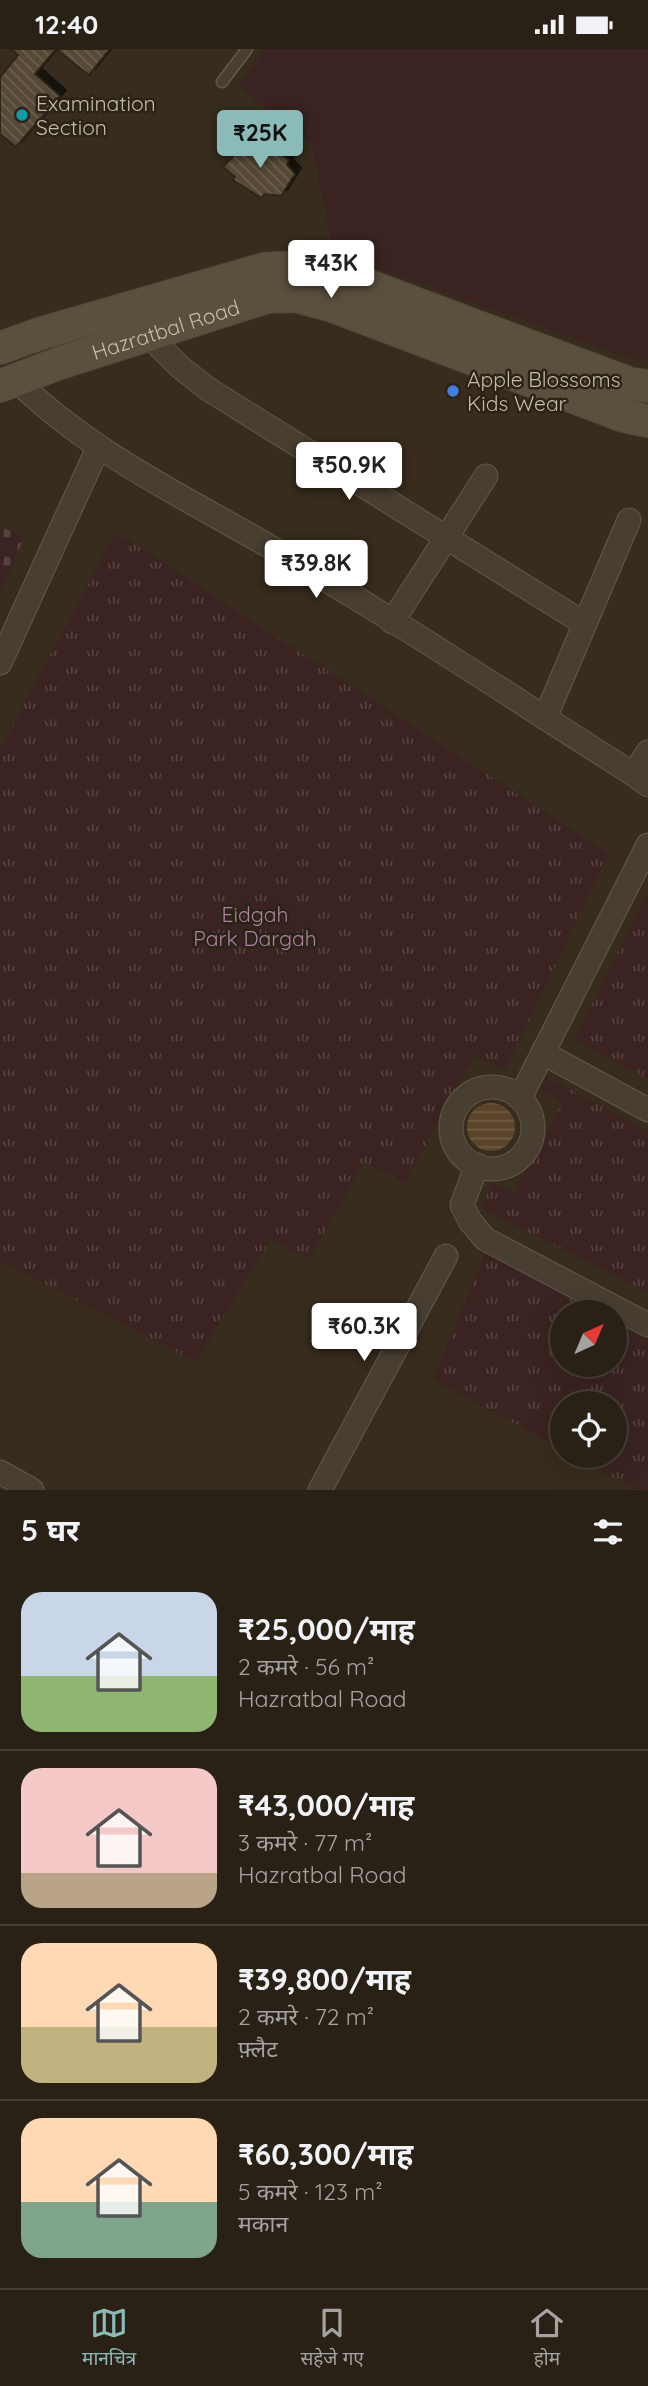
<!DOCTYPE html>
<html lang="hi">
<head>
<meta charset="utf-8">
<style>
	:root { --surface:#292116; --page:#352e23; --text:#f1f3f6; --muted:#a5a3a1; --line:#453e35; --accent:#8bbbb9 }
	body { margin:0; font-family:Quicksand,"Noto Sans Devanagari",sans-serif; background:var(--page); color:var(--text); height:100vh; display:flex; flex-direction:column; font-size:26px; white-space:nowrap }
	* { box-sizing:border-box; margin:0 }
	p { font-size:23px; color:var(--muted) }
	.icon { flex:none; width:38px; height:38px; fill:none; stroke:currentColor; stroke-width:2; stroke-linecap:round; stroke-linejoin:round }
	.map { position:relative; height:1441px; overflow:hidden }
	.side { display:flex; flex-direction:column; background:var(--surface); flex:1 }
	.side>* { flex:none }
	.needle { width:46px; rotate:44deg }
	.fabs { position:absolute; left:550px; top:1251px; display:grid; gap:14px }
	.fabs a { display:grid; place-items:center; width:77px; height:77px; border-radius:50%; background:var(--surface); box-shadow:0 7px 28px #0002,0 0 0 2px var(--line); font-size:35px }
	.price { position:absolute; translate:-50% -60px; padding:0 16px; border-radius:7px; background:#fff; color:#222; font-size:23px; line-height:46px; filter:drop-shadow(0 2px 4px #0008) }
	.price::after { content:''; position:absolute; left:50%; top:42px; width:21px; height:16px; margin-left:-10px; background:inherit; clip-path:polygon(0 0,100% 0,50% 100%) }
	.price.current { background:var(--accent); color:#111 }
	ul { padding:0; list-style:none }
	li { display:flex; align-items:center; gap:21px; height:175px; padding:0 21px }
	li+li { border-top:2px solid var(--line) }
	li span { display:grid; place-items:center; flex:none; width:196px; height:140px; border-radius:21px; color:#555 }
	li>.icon { margin-inline-start:auto }
	span .icon { width:84px; height:84px; fill:#fffc; stroke-width:1 }
	li b { font-size:30px }
	h2 { display:flex; justify-content:space-between; align-items:center; height:84px; padding:0 21px; font-size:30px }
	.status { display:flex; justify-content:space-between; align-items:center; height:49px; padding:0 35px; background:var(--surface); direction:ltr }
	.status svg { height:19px; fill:currentColor }
	.dock { display:flex; justify-content:space-around; align-items:center; height:98px; border-top:2px solid var(--line); background:var(--surface); font-size:19px; color:var(--muted) }
	.dock a { display:grid; justify-items:center; gap:4px }
	.dock .current { color:var(--accent) }
	.map>svg:first-child { display:block }
	.grass { fill:#3a2321 }
	.cemetery { fill:url(#cemetery-stones) }
	.park { fill:url(#park-tufts) }
	.water { fill:url(#water-rules) }
	.building { fill:url(#building-back-hatch); stroke:#2e2519; stroke-width:2; filter:url(#shadow) }
	.lines { fill:none; stroke-linecap:round; stroke-linejoin:round }
	.lane-casing { stroke:#63594b; stroke-width:13 }
	.street-casing { stroke:#63594b; stroke-width:25 }
	.secondary-casing { stroke:#51483a; stroke-width:34 }
	.lane { stroke:#483e31; stroke-width:10 }
	.street { stroke:#483e31; stroke-width:23 }
	.secondary { stroke:#5b503e; stroke-width:32 }
	.culture-dot { fill:#0f9aa8; stroke:#2c2317; stroke-width:2.5 }
	.shop-dot { fill:#3f7fe0; stroke:#2c2317; stroke-width:2.5 }
	.labels { text-anchor:middle; dominant-baseline:central; stroke-width:5; stroke-linejoin:round; paint-order:stroke }
	.poi-label { font-size:21px; fill:#c5bbaa; stroke:#2c2317; text-anchor:start }
	.street-label { font-size:21px; fill:#c5bbaa; stroke:#2c2317 }
	.park-label { font-size:21px; fill:#ac81a2; stroke:#2c2317 }
</style>
</head>
<body>
<div class="status"><b>12:40</b><svg viewBox="0 0 49 12"><path d="M0 12V9h3v3zM5 12V6h3v6zM10 12V3h3v9zM15 12V0h3v12zM26 1h20v11H26zM47 4h2v5h-2z"/></svg></div>
<div class="map">
<svg width="648" height="1441" viewBox="0 0 648 1441">
	<defs>
		<pattern id="cemetery-stones" width="16" height="16" patternUnits="userSpaceOnUse" patternTransform="scale(1.75)"><rect width="16" height="16" fill="#3a2321"/><path d="M2 7V4a2 2 0 0 1 4 0v3zM10 15v-3a2 2 0 0 1 4 0v3z" fill="#55413f"/></pattern>
		<pattern id="park-tufts" width="24" height="20" patternUnits="userSpaceOnUse" patternTransform="scale(1.75)"><rect width="24" height="20" fill="#3a2321"/><path d="M3 7l-1-3M5 7V3M7 7l1-3M15 17l-1-3M17 17v-4M19 17l1-3" fill="none" stroke="#55413f"/></pattern>
		<pattern id="water-rules" width="6" height="5" patternUnits="userSpaceOnUse" patternTransform="scale(1.75)"><rect width="6" height="5" fill="#5a452a"/><path d="M0 2.5h6" fill="none" stroke="#705e46"/></pattern>
		<pattern id="building-back-hatch" width="6" height="6" patternUnits="userSpaceOnUse" patternTransform="scale(1.75)"><rect width="6" height="6" fill="#564836"/><path d="M-1 5l2 2M0 0l6 6M5-1l2 2" fill="none" stroke="#6d6050"/></pattern>
		<filter id="shadow"><feDropShadow dx="6" dy="-6" stdDeviation="0" flood-color="#0009"/></filter>
	</defs>
	<rect width="100%" height="100%" fill="#372c1d"/>
	<polygon class="grass" points="266,0 648,0 648,312 634,311 334,204 312,96 238,37"/>
	<polygon class="cemetery" points="0,477 24,489 0,543"/>
	<g class="park">
		<polygon points="116,483 609,805 505,1021 474,1007 405,1134 364,1113 310,1209 271,1190 196,1312 0,1212 0,700"/>
		<polygon points="648,843 648,1030 574,991"/>
		<polygon points="546,1028 648,1082 648,1243 481,1159 492,1134 514,1144 562,1054 540,1040"/>
		<polygon points="486,1203 599,1263 562,1264 562,1316 614,1316 614,1272 648,1290 648,1441 637,1441 574,1407 614,1407 614,1354 562,1354 562,1400 433,1330"/>
	</g>
	<circle class="water" cx="491" cy="1078" r="24"/>
	<g class="building">
		<polygon points="11,0 56,0 35,25 60,47 16,98 0,85 0,28 18,6"/>
		<polygon points="56,0 110,0 89,26"/>
		<polygon points="248,91 256,99 261,92 289,111 287,116 295,125 281,147 265,145 261,149 233,131 235,128 223,118"/>
	</g>
	<g class="lines">
		<g class="lane-casing">
			<polyline id="lane" points="222,33 247,0"/>
		</g>
		<g class="street-casing">
			<g id="street">
				<polyline points="148,286 180,318 208,340 585,575"/>
				<path d="M15 330C93 407 193 452 286 507 404 576 518 652 633 725L648 736"/>
				<polyline points="392,573 486,427"/>
				<polyline points="0,614 98,399"/>
				<polyline points="545,669 629,471"/>
				<polyline points="633,725 648,703"/>
				<polyline points="543,1004 648,1061"/>
				<circle cx="492" cy="1079" r="41"/>
				<polyline points="520,1049 648,796"/>
				<polyline points="477,1116 462,1156 470,1172 485,1190 648,1276"/>
				<polyline points="0,1423 32,1441"/>
				<polyline points="320,1441 446,1207"/>
			</g>
		</g>
		<g class="secondary-casing">
			<g id="secondary">
				<polyline points="0,299 42,284 264,220 298,218 334,224 631,335 648,337"/>
				<path id="s1" d="M0 337 60 314 267 248 296 247 330 256 624 367 648 372"/>
			</g>
		</g>
		<use href="#lane" class="lane"/>
		<use href="#street" class="street"/>
		<use href="#secondary" class="secondary"/>
	</g>
	<circle class="culture-dot" cx="22" cy="66" r="7"/>
	<circle class="shop-dot" cx="453" cy="342" r="7"/>
	<g class="labels">
		<g class="poi-label">
			<text x="36" y="54">Examination<tspan x="36" dy="24">Section</tspan></text>
			<text x="467" y="330">Apple Blossoms<tspan x="467" dy="24">Kids Wear</tspan></text>
		</g>
		<g class="street-label">
			<text stroke="none"><textPath href="#s1" startOffset="175">Hazratbal Road</textPath></text>
		</g>
		<g class="park-label">
			<text x="255" y="865">Eidgah<tspan x="255" dy="24">Park Dargah</tspan></text>
		</g>
	</g>
</svg>
<div class="fabs">
<a><svg class="needle" viewBox="-14 -14 28 28"><path d="M0-13l5 13h-10z" fill="#e53935"/><path d="M0 13l5-13h-10z" fill="#a5a3a1"/></svg></a>
<a><svg class="icon" aria-label="locate" viewBox="0 0 24 24"><circle cx="12" cy="12" r="6"/><path d="M12 2v4M12 18v4M2 12h4M18 12h4"/></svg></a>
</div>
<b class="price current" style="left:260px;top:121px">₹25K</b>
<b class="price" style="left:331px;top:251px">₹43K</b>
<b class="price" style="left:349px;top:453px">₹50.9K</b>
<b class="price" style="left:316px;top:551px">₹39.8K</b>
<b class="price" style="left:364px;top:1314px">₹60.3K</b>
</div>
<section class="side">
<h2>5 घर<svg class="icon" aria-label="filters" viewBox="0 0 24 24"><path d="M4 7h16M4 17h16"/><circle cx="9" cy="7" r="2"/><circle cx="15" cy="17" r="2"/></svg></h2>
<ul>
<li><span style="background:linear-gradient(#c9d6e8 60%,#8fb573 0)"><svg class="icon" aria-label="home" viewBox="0 0 24 24"><path d="M3 11l9-7 9 7M6 9v11h12V9"/></svg></span><div><b>₹25,000/माह</b><p>2 कमरे · 56 m²</p><p>Hazratbal Road</p></div></li>
<li><span style="background:linear-gradient(#f6c9c9 75%,#b9a48a 0)"><svg class="icon" aria-label="home" viewBox="0 0 24 24"><path d="M3 11l9-7 9 7M6 9v11h12V9"/></svg></span><div><b>₹43,000/माह</b><p>3 कमरे · 77 m²</p><p>Hazratbal Road</p></div></li>
<li><span style="background:linear-gradient(#ffd9b3 60%,#c2b280 0)"><svg class="icon" aria-label="home" viewBox="0 0 24 24"><path d="M3 11l9-7 9 7M6 9v11h12V9"/></svg></span><div><b>₹39,800/माह</b><p>2 कमरे · 72 m²</p><p>फ़्लैट</p></div></li>
<li><span style="background:linear-gradient(#ffd9b3 60%,#7fa58c 0)"><svg class="icon" aria-label="home" viewBox="0 0 24 24"><path d="M3 11l9-7 9 7M6 9v11h12V9"/></svg></span><div><b>₹60,300/माह</b><p>5 कमरे · 123 m²</p><p>मकान</p></div></li>
</ul>
</section>
<nav class="dock">
<a class="current"><svg class="icon" aria-label="map" viewBox="0 0 24 24"><path d="M3 6l6-2 6 2 6-2v14l-6 2-6-2-6 2zM9 4v14M15 6v14"/></svg>मानचित्र</a>
<a><svg class="icon" aria-label="saved" viewBox="0 0 24 24"><path d="M7 4h10v16l-5-4-5 4z"/></svg>सहेजे गए</a>
<a><svg class="icon" aria-label="home" viewBox="0 0 24 24"><path d="M3 11l9-7 9 7M6 9v11h12V9"/></svg>होम</a>
</nav>
</body>
</html>
